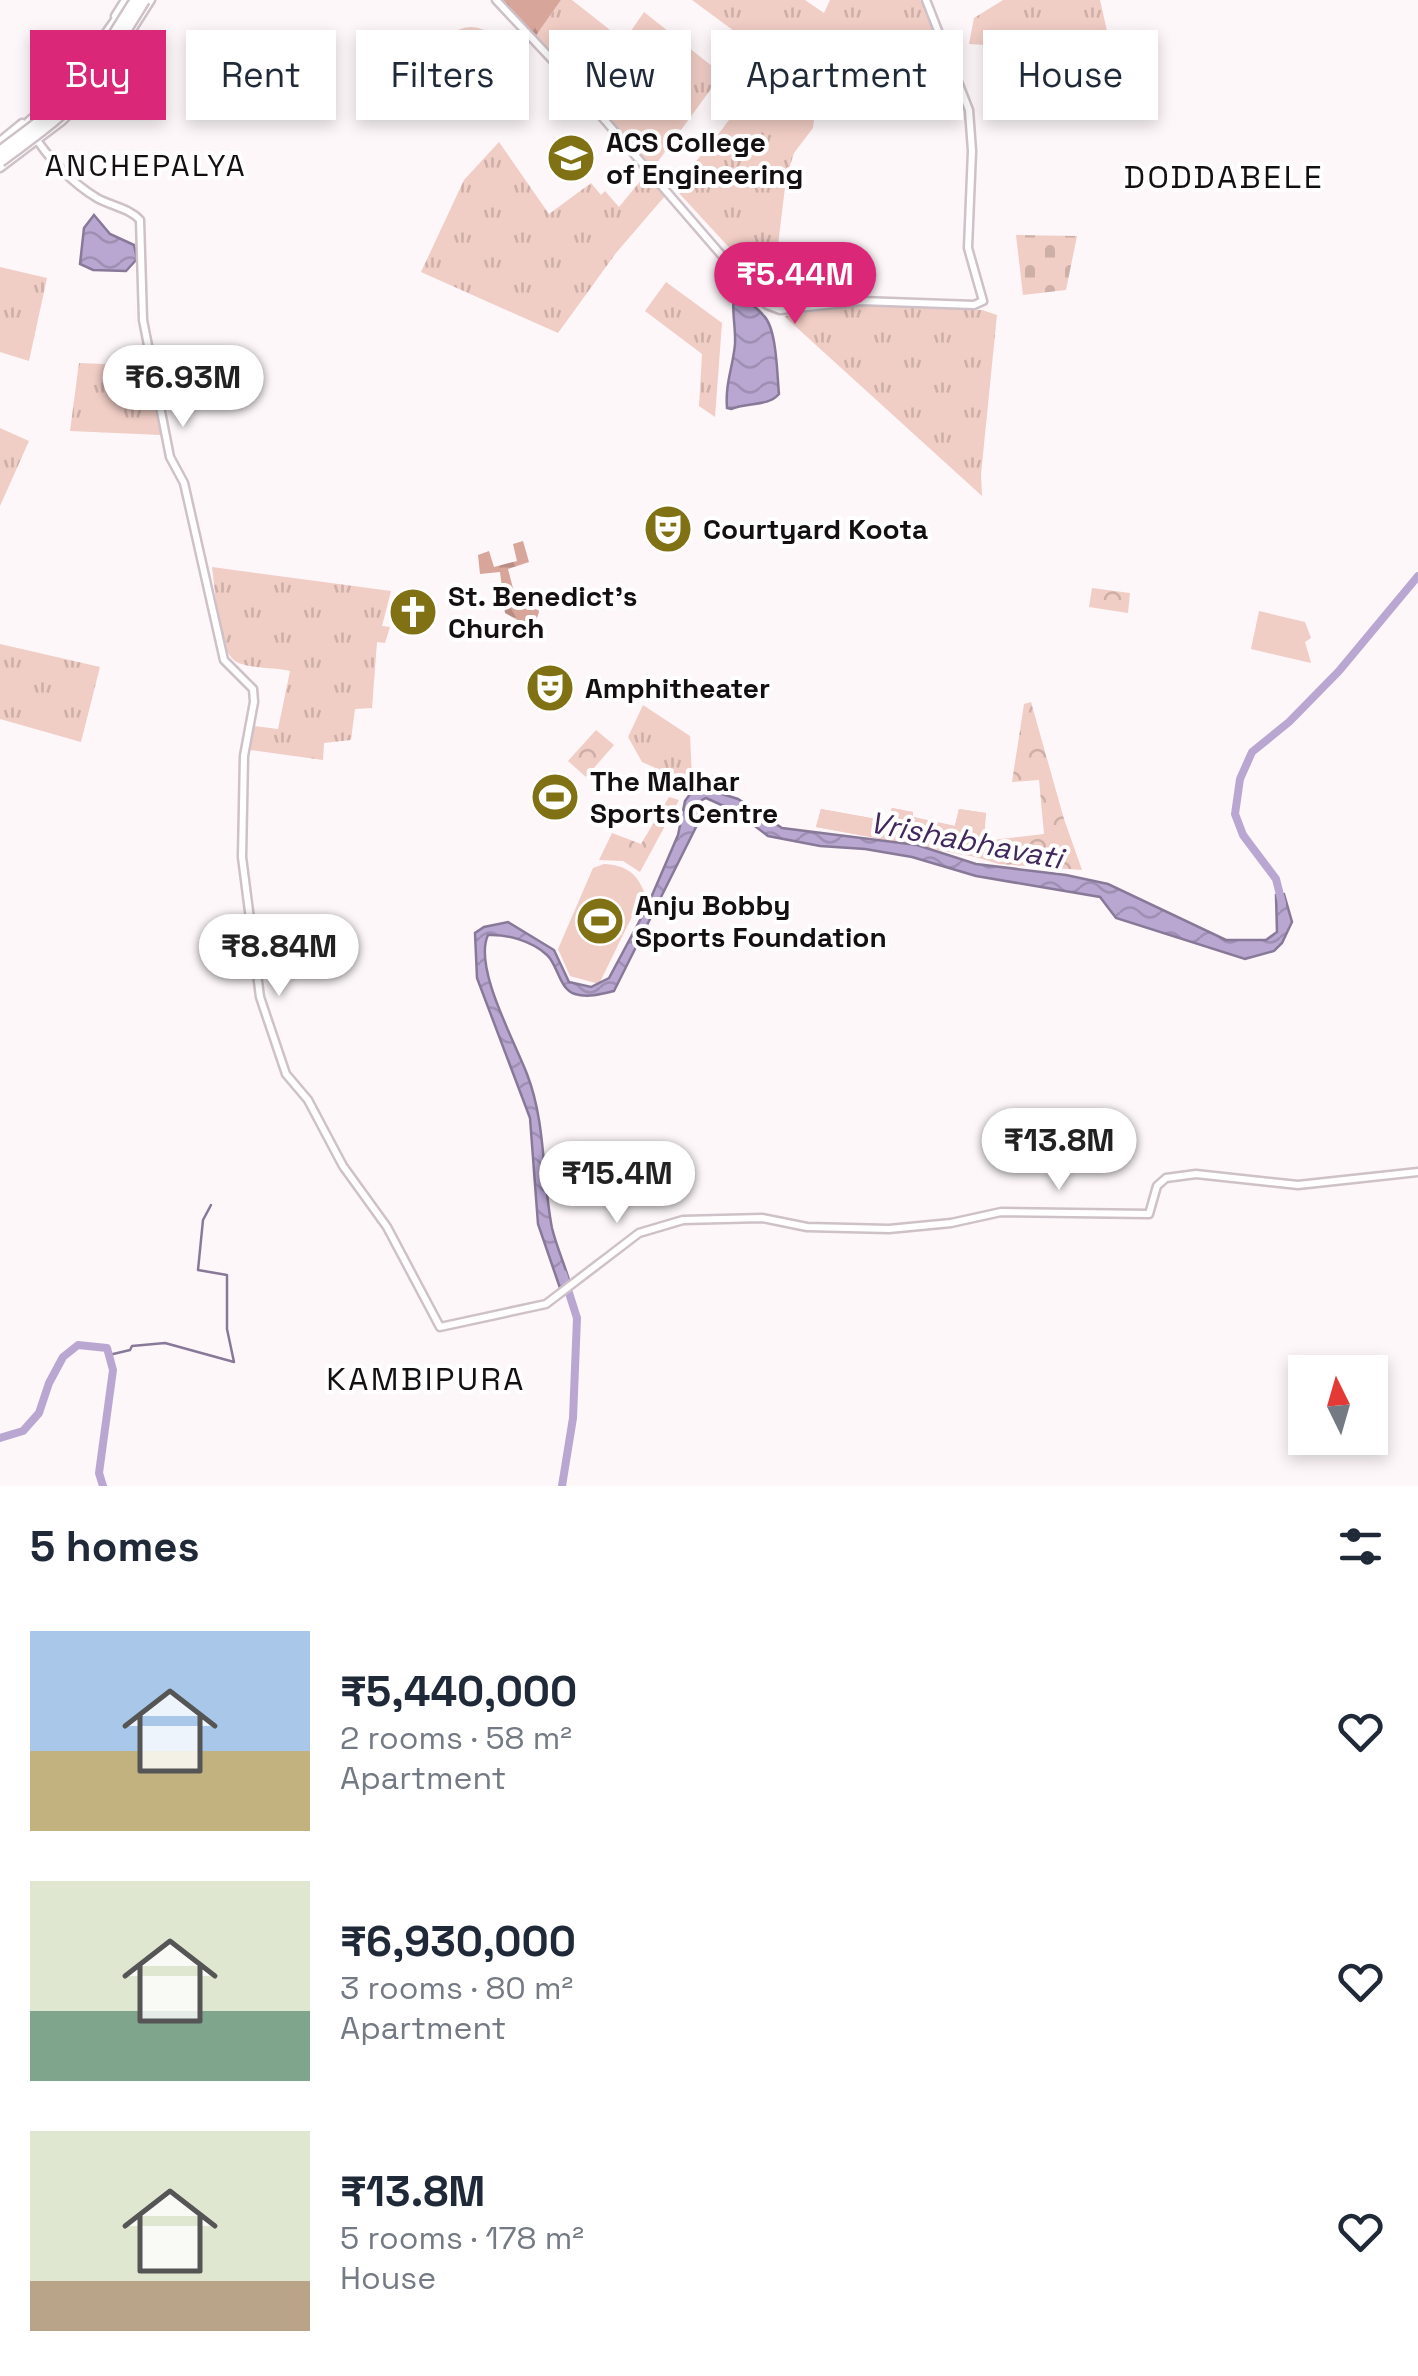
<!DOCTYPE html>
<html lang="en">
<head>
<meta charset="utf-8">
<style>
	:root { --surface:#fff; --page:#f2f2f3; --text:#1f2937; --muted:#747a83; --accent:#db2777 }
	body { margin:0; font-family:"Space Grotesk",sans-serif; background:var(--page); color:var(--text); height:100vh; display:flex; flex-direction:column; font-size:38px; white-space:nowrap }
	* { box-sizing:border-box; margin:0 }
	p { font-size:32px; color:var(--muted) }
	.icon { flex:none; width:55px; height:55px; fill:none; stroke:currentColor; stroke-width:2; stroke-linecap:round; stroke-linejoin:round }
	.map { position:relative; height:1486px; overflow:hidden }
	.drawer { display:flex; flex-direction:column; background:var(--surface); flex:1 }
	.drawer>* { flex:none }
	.top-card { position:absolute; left:30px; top:30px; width:1360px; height:90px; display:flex; gap:20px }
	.needle { width:65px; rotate:355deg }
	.buttons { position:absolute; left:1288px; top:1355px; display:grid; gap:20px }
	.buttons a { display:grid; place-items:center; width:100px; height:100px; border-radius:0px; background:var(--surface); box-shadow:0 5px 15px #0003; font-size:50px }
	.price { position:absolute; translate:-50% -85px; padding:0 22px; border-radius:35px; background:#fff; color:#222; font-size:32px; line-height:65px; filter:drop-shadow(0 2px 5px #0008) }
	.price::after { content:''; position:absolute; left:50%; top:60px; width:30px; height:22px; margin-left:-15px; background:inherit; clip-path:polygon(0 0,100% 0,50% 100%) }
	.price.current { background:var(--accent); color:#fff }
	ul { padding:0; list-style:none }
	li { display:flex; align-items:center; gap:30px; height:250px; padding:0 30px }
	li span { display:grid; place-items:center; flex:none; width:280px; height:200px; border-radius:0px; color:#555 }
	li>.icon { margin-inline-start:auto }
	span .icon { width:120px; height:120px; fill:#fffc; stroke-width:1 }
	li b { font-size:42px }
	h2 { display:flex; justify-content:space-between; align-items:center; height:120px; padding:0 30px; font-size:42px }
	.chip { padding:0 35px; border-radius:0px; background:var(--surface); box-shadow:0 5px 15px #0003; font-size:35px; line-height:90px }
	.chip.current { background:var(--accent); color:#fff }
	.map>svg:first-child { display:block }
	.grass { fill:url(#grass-tufts) }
	.forest { fill:url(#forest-firs) }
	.cemetery { fill:url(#cemetery-stones) }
	.park { fill:url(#park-crowns) }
	.pitch { fill:#f0cdc5 }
	.water { fill:url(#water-waves); stroke:#887998; stroke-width:2.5 }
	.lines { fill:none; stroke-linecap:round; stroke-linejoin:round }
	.stream { stroke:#887998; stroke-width:2.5 }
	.river { stroke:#b9a7d2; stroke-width:8 }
	.tertiary-casing { stroke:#cec1c7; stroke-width:11 }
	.trunk-casing { stroke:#cec1c7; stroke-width:15 }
	.tertiary { stroke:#fff; stroke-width:6 }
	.trunk { stroke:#fff; stroke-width:10 }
	.trunk-bridge-casing { stroke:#cec1c7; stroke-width:15; stroke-linecap:butt }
	.trunk-bridge { stroke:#fff; stroke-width:10 }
	.labels { text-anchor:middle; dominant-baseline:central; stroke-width:8; stroke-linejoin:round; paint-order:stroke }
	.poi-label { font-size:28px; font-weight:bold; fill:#140f11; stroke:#fff; text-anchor:start }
	.neighbourhood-label { font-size:30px; letter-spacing:2.5px; fill:#140f11; stroke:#fff }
	.water-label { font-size:30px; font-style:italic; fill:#41285d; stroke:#fff }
	.quarter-label { font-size:32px; letter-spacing:2.5px; fill:#140f11; stroke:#fff }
</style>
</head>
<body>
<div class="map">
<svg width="1418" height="1486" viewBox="0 0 1418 1486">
	<defs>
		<pattern id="grass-tufts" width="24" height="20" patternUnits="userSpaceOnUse" patternTransform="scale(2.5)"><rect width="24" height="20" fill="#f0cdc5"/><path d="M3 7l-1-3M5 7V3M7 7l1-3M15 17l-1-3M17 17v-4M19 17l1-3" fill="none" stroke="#cdafa8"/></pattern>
		<pattern id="forest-firs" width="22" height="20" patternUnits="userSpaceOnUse" patternTransform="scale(2.5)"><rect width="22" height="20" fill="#d8a59a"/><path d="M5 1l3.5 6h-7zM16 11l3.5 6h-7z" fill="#b88d84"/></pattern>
		<pattern id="cemetery-stones" width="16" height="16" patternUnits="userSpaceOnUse" patternTransform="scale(2.5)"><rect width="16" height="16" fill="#f0cdc5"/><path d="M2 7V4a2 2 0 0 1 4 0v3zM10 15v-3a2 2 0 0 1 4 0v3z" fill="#cdafa8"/></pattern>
		<pattern id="park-crowns" width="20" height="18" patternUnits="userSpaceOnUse" patternTransform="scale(2.5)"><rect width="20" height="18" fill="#f0cdc5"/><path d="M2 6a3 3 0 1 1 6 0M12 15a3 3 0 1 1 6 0" fill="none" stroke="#cdafa8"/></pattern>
		<pattern id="water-waves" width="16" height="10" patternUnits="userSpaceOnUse" patternTransform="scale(2.5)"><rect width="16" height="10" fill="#b9a7d2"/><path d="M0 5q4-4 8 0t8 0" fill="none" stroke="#9e8fb3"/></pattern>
	</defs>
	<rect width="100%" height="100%" fill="#fdf7fa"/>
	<g class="grass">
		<polygon points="561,0 572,0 624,41 644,12 722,74 651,171 535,37"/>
		<polygon points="692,0 805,0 824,13 830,0 920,0 944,48 811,43 757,48"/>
		<polygon points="1003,0 1100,0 1112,53 969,44 974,18"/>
		<polygon points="799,71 818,90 813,128 794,153 786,179 776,262 765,278 761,278 747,267 678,192 676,184 711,144 758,81 775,73"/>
		<polygon points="499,142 549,214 591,183 601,195 605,191 619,207 647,173 665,196 616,253 558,333 421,272 464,180"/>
		<polygon points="0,267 47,278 29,361 0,352"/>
		<polygon points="666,282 722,323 715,417 699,406 702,354 645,311"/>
		<polygon points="858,305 982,310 997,315 981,474 982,496 784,316"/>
		<polygon points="79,363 149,366 161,435 70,431"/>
		<polygon points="0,428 29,441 0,506"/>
		<path d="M212 567 391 591 382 626 390 627 385 643 377 642 372 708 355 709 351 740 324 743 323 760 250 750 254 726 278 729 290 671C275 667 247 669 235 661 218 649 215 588 212 567Z"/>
		<polygon points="0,644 100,667 81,742 0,719"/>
		<polygon points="643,705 690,736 692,776 728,775 727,787 679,791 669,774 642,762 628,737"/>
	</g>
	<g class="forest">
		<polygon points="501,0 561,0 535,37"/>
		<polygon points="523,541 529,562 508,569 514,592 532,589 539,612 536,621 527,625 505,613 500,572 480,574 478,555 489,551 494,567 517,561 513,544"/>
	</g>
	<polygon class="cemetery" points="1016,235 1077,236 1066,290 1023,295"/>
	<g class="park">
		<polygon points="1092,588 1130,593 1128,613 1089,607"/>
		<polygon points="1031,702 1064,819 1082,870 999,864 962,853 816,827 821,809 887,821 892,808 913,812 913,817 955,826 959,809 986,813 984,841 1044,834 1039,780 1012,782 1024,704"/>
		<polygon points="596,730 614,745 586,777 568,761"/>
		<polygon points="669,797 679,800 640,872 623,861 599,860 612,833 641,844"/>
	</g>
	<g class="pitch">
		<circle cx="471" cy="56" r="29"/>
		<polygon points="1259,611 1305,622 1311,638 1305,642 1311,663 1251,649"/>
		<polygon points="892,808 913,812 913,817 955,826 959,809 986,813 981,858 816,827 821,809 887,821"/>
		<path d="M604 864C625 865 637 873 644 892L599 984 570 976 558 949 593 868Z"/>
	</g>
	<g class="water">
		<polygon points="94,215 110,234 134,245 137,259 126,271 93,270 80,264 84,228"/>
		<path d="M736 288C744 300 755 305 764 316 777 329 777 375 779 394 768 407 747 402 731 409L727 408C725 383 733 367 735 344 736 324 730 308 736 288Z"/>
		<path d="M706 789 738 799 782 828 917 845 976 864 1066 875 1108 884 1226 940H1266L1277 932 1276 895 1284 894 1292 922 1282 943 1274 951 1245 959 1116 918 1100 897 976 876 912 857 865 849 820 846 768 836 735 811 706 798 702 800 696 827 614 991C602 994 587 998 575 994 559 989 558 965 547 955 532 941 507 934 488 935 473 967 515 1042 527 1074 546 1123 542 1177 552 1228 556 1245 564 1263 569 1280L560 1288 538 1224 530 1118 477 978 475 933 484 927 508 922 554 950 569 982 591 987 609 978 647 907 678 835 685 801 693 790Z"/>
	</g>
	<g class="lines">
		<polyline class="stream" points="109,1355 130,1350 132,1346 165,1343 234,1362 227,1329 227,1275 198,1270 203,1220 211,1205"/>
		<g class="river">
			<polyline points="1282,903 1276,879 1243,835 1235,814 1240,779 1252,752 1289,722 1339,671 1418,576"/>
			<polyline points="0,1438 23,1431 39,1413 49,1383 63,1357 78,1345 107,1348 113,1370 99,1473 103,1486"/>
			<polyline points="562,1486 573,1418 577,1318 563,1274"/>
		</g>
		<g class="tertiary-casing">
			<g id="tertiary">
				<polyline points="496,0 558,66 756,295 767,305 780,310 861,301 974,305 983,301 968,248 972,151 969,110 926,0"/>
				<polyline points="115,16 125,0"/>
				<polyline points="54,95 79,67"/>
				<path d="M33 134C48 158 72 183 97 198 111 206 129 208 140 220L143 320 170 457 184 483 224 660 253 689 254 702 244 756 242 857 260 997 286 1074 308 1100 343 1166 387 1227 440 1327 546 1304 639 1233 683 1220 762 1218 807 1227 889 1229 951 1223 1001 1212 1149 1214 1157 1186 1166 1178 1196 1174 1298 1185 1418 1172"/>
				<polyline points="0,141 22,123"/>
				<polyline points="0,168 62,121 93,91 151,0"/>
			</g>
		</g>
		<g class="trunk-casing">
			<polyline id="trunk" points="17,134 71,86 120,16"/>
		</g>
		<use href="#tertiary" class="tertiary"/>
		<use href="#trunk" class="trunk"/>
		<g class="trunk-bridge-casing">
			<g id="trunk-bridge">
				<path d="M0 152C21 136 43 121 62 103 93 73 113 36 136 0"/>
				<path d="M0 161C25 142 51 125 73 102 102 72 122 35 144 0"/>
			</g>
		</g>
		<use href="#trunk-bridge" class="trunk-bridge"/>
	</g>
	<defs>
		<g id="university-disc" transform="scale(2.5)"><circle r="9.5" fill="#807214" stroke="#fff"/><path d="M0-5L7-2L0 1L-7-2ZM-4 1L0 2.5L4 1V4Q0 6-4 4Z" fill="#fff"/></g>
		<g id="theatre-disc" transform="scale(2.5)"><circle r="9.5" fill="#807214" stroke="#fff"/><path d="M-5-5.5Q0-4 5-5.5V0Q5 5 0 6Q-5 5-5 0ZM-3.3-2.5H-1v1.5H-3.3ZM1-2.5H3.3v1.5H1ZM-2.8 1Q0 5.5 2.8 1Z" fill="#fff"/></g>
		<g id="church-disc" transform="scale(2.5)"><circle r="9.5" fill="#807214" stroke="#fff"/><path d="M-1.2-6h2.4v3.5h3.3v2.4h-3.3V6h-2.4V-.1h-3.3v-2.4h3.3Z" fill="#fff"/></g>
		<g id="stadium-disc" transform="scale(2.5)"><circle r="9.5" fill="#807214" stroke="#fff"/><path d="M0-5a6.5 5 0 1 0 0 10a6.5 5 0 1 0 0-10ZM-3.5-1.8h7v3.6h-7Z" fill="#fff"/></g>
	</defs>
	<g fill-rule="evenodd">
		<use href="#university-disc" x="571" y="158"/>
		<use href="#theatre-disc" x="668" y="529"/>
		<use href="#church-disc" x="413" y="612"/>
		<use href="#theatre-disc" x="550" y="688"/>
		<use href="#stadium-disc" x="555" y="797"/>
		<use href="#stadium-disc" x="600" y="921"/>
	</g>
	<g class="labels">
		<g class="poi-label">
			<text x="606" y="142">ACS College<tspan x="606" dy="32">of Engineering</tspan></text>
			<text x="703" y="529">Courtyard Koota</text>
			<text x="448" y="596">St. Benedict's<tspan x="448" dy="32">Church</tspan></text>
			<text x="585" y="688">Amphitheater</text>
			<text x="590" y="781">The Malhar<tspan x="590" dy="32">Sports Centre</tspan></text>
			<text x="635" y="905">Anju Bobby<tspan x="635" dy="32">Sports Foundation</tspan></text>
		</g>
		<g class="neighbourhood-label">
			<text x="146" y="165">ANCHEPALYA</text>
		</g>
		<g class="water-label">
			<text transform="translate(966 840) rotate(11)">Vrishabhavati</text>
		</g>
		<g class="quarter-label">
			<text x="1224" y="177">DODDABELE</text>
			<text x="426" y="1379">KAMBIPURA</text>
		</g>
	</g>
</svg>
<div class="buttons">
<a><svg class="needle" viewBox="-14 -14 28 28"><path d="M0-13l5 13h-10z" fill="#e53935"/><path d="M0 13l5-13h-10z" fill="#747a83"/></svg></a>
</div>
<b class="price current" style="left:795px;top:327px">₹5.44M</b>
<b class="price" style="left:183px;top:430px">₹6.93M</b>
<b class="price" style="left:279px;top:999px">₹8.84M</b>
<b class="price" style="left:1059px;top:1193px">₹13.8M</b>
<b class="price" style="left:617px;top:1226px">₹15.4M</b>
<div class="top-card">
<a class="chip current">Buy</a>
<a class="chip">Rent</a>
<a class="chip">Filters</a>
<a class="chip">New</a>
<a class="chip">Apartment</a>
<a class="chip">House</a>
</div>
</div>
<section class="drawer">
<h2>5 homes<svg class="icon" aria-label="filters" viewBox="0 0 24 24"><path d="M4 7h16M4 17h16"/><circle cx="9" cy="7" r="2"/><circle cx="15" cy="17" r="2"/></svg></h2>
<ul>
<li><span style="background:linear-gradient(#a9c7e8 60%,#c2b280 0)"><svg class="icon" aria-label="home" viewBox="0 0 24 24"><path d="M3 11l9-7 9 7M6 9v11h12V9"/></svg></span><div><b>₹5,440,000</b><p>2 rooms · 58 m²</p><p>Apartment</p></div><svg class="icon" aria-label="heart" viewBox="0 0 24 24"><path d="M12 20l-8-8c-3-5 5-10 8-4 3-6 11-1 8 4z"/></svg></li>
<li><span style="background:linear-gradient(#dfe7d0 65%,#7fa58c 0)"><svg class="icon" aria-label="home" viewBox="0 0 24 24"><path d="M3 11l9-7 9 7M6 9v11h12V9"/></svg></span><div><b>₹6,930,000</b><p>3 rooms · 80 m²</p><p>Apartment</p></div><svg class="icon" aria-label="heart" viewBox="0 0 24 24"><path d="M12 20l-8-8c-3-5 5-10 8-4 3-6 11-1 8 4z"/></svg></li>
<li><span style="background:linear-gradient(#dfe7d0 75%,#b9a48a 0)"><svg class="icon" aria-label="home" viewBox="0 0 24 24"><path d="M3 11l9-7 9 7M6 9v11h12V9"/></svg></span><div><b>₹13.8M</b><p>5 rooms · 178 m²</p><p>House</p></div><svg class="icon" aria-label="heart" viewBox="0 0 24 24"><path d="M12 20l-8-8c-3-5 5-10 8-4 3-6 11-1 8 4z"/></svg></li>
</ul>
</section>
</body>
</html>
